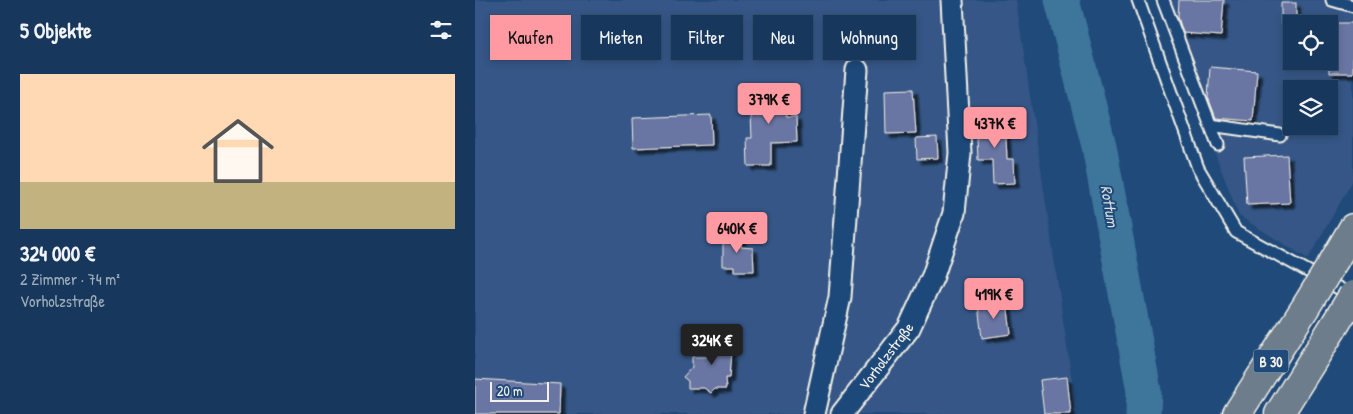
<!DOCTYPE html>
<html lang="de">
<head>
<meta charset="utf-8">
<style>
	:root { --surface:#17385c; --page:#244365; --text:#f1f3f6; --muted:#9eacbb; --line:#365272; --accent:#ff9aa2 }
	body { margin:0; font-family:"Patrick Hand",sans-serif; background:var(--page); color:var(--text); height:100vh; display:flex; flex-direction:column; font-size:19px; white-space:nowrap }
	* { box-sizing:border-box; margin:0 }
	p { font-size:16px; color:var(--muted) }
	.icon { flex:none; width:28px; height:28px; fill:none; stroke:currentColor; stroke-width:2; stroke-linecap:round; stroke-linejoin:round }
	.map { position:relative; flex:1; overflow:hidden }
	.details { display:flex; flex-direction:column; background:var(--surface); width:475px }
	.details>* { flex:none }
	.guide { position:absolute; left:15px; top:15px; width:475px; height:45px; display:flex; gap:10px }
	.buttons { position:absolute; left:808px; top:15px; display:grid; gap:10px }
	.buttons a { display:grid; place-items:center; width:55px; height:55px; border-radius:0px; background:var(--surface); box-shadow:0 2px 8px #0003,0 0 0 1px var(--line); font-size:25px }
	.scale { position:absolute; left:15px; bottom:12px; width:59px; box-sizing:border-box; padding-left:5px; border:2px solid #f4f1e8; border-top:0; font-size:14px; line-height:18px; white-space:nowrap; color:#f4f1e8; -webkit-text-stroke:4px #1f4a7a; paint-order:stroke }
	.price { position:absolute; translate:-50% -42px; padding:0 11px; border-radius:5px; background:var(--accent); color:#111; font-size:16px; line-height:32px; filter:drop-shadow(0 1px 2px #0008) }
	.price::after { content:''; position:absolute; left:50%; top:30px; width:15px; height:11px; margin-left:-8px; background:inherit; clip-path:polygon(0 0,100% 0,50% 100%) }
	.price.on { background:#222; color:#fff }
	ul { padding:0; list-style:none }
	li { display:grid; align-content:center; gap:10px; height:265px; padding:0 20px }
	li span { display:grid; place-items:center; height:155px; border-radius:0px; color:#555 }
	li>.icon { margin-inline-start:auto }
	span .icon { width:90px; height:90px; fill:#fffc; stroke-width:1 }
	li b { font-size:21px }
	h2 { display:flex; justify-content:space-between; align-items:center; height:60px; padding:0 20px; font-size:21px }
	.pill { padding:0 18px; border-radius:0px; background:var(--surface); box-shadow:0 2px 8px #0003,0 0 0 1px var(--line); font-size:18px; line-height:45px }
	.pill.on { background:var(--accent); color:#111 }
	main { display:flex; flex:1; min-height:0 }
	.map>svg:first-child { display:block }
	.built { fill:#355786; fill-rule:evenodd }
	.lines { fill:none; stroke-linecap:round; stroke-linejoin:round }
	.river { stroke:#3e759b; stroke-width:35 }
	.building { fill:#6975a2; stroke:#f4f1e8; filter:url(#shadow) }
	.service-casing { stroke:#f4f1e8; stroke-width:15 }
	.minor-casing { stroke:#f4f1e8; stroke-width:25 }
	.trunk-casing { stroke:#f4f1e8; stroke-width:31 }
	.service { stroke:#1f4a7a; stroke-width:11 }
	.minor { stroke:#1f4a7a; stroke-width:21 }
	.trunk { stroke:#6d7d8c; stroke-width:28 }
	.trunk-bridge-casing { stroke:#f4f1e8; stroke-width:31; stroke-linecap:butt }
	.trunk-bridge { stroke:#6d7d8c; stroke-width:28 }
	.labels { text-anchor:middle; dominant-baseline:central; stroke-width:4; stroke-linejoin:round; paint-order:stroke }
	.shield { fill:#1f4a7a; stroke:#b4bfc7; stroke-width:1 }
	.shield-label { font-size:14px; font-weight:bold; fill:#f4f1e8 }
	.street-label { font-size:15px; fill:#f4f1e8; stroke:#1f4a7a }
	.water-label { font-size:16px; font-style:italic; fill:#d9dedc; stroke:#1f4a7a }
</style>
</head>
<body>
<main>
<section class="details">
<h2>5 Objekte<svg class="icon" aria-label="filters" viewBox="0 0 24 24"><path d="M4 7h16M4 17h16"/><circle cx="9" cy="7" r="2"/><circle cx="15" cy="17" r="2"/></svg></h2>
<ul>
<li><span style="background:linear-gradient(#ffd9b3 70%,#c2b280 0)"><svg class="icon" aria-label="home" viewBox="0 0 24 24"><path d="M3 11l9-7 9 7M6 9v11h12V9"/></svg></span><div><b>324 000 €</b><p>2 Zimmer · 74 m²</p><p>Vorholzstraße</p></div></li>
</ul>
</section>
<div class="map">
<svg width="878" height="414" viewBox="0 0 878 414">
	<defs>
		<filter id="shadow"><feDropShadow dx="4.5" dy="4.5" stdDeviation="1" flood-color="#0009"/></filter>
	</defs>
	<rect width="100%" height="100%" fill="#1f4a7a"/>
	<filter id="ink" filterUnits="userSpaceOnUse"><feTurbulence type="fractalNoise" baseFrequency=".02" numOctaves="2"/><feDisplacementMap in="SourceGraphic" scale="10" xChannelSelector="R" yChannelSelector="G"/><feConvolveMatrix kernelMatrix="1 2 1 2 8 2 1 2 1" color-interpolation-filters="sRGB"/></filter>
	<g filter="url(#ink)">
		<g class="built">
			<polygon points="0,0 541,0 602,414 0,414"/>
			<path d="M681 0H878V180L833 259 764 216ZM816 24H854V61H816ZM816 89H854V126H816Z"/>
		</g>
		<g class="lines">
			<polyline class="river" points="587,0 624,146 669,391 668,414"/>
		</g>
		<g class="building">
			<polygon points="704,0 749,0 746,36 708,33 703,17"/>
			<rect x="806" y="3" width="15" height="21"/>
			<polygon points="878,23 878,73 854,73 854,23"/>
			<polygon points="735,67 782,71 778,121 741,118 733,97"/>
			<polygon points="310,89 311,117 321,117 322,142 296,143 296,166 273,166 272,138 277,138 275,90"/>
			<polygon points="438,89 441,133 411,134 410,90"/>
			<polygon points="236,115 237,145 158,148 157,118"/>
			<polygon points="530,117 532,159 539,159 540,183 518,184 517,160 503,160 501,118"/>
			<polygon points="462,137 463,158 442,159 441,138"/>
			<polygon points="812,155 815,203 772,205 769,157"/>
			<polygon points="248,236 267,236 266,247 278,248 279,271 260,271 260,266 248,266"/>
			<polygon points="532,302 536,334 507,338 503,305"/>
			<polygon points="257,336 254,378 250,378 251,389 240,389 236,393 229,388 213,388 213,381 208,377 217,367 217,357 232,357 231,337"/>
			<polygon points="592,377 596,414 569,414 565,380"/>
			<polygon points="0,379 85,384 84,414 0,414"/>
		</g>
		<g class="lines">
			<g class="service-casing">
				<g id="service">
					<polyline points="663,0 723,168 761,232 878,296"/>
					<polyline points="688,0 743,145"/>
					<polyline points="857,0 878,6"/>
					<polyline points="735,125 805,135"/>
				</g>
			</g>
			<g class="minor-casing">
				<g id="minor">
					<polyline points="339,414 365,297 382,70"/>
					<polyline points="367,414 434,328 458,276 479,213 485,153 477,0"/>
				</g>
			</g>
			<g class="trunk-casing">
				<g id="trunk">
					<polyline points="860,259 878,228"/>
					<polyline points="762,414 830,308"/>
					<polyline points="804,414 861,323"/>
				</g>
			</g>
			<use href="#service" class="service"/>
			<use href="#minor" class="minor"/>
			<use href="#trunk" class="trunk"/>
			<g class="trunk-bridge-casing">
				<g id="trunk-bridge">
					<polyline points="830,308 860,259"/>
					<polyline points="861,323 878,295"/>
				</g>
			</g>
			<use href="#trunk-bridge" class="trunk-bridge"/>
		</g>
	</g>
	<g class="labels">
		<rect class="shield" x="778.5" y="349.5" width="35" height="23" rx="4"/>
		<g class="shield-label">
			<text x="796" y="361">B 30</text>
		</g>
		<g class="street-label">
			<text transform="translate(411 356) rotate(-53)">Vorholzstraße</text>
		</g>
		<g class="water-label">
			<text transform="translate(635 206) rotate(80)">Rottum</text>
		</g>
	</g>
</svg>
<div class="buttons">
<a><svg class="icon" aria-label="locate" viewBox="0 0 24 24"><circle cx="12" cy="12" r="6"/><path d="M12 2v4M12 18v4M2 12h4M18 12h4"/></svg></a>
<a><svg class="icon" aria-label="layers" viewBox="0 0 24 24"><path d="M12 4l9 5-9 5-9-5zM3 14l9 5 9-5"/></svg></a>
</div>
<div class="scale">20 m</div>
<b class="price" style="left:294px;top:125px">379K €</b>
<b class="price" style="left:520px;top:149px">437K €</b>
<b class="price" style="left:262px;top:254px">640K €</b>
<b class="price" style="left:519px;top:320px">419K €</b>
<b class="price on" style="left:237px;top:366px">324K €</b>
<div class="guide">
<a class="pill on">Kaufen</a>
<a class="pill">Mieten</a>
<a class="pill">Filter</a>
<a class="pill">Neu</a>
<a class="pill">Wohnung</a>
</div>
</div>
</main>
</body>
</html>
